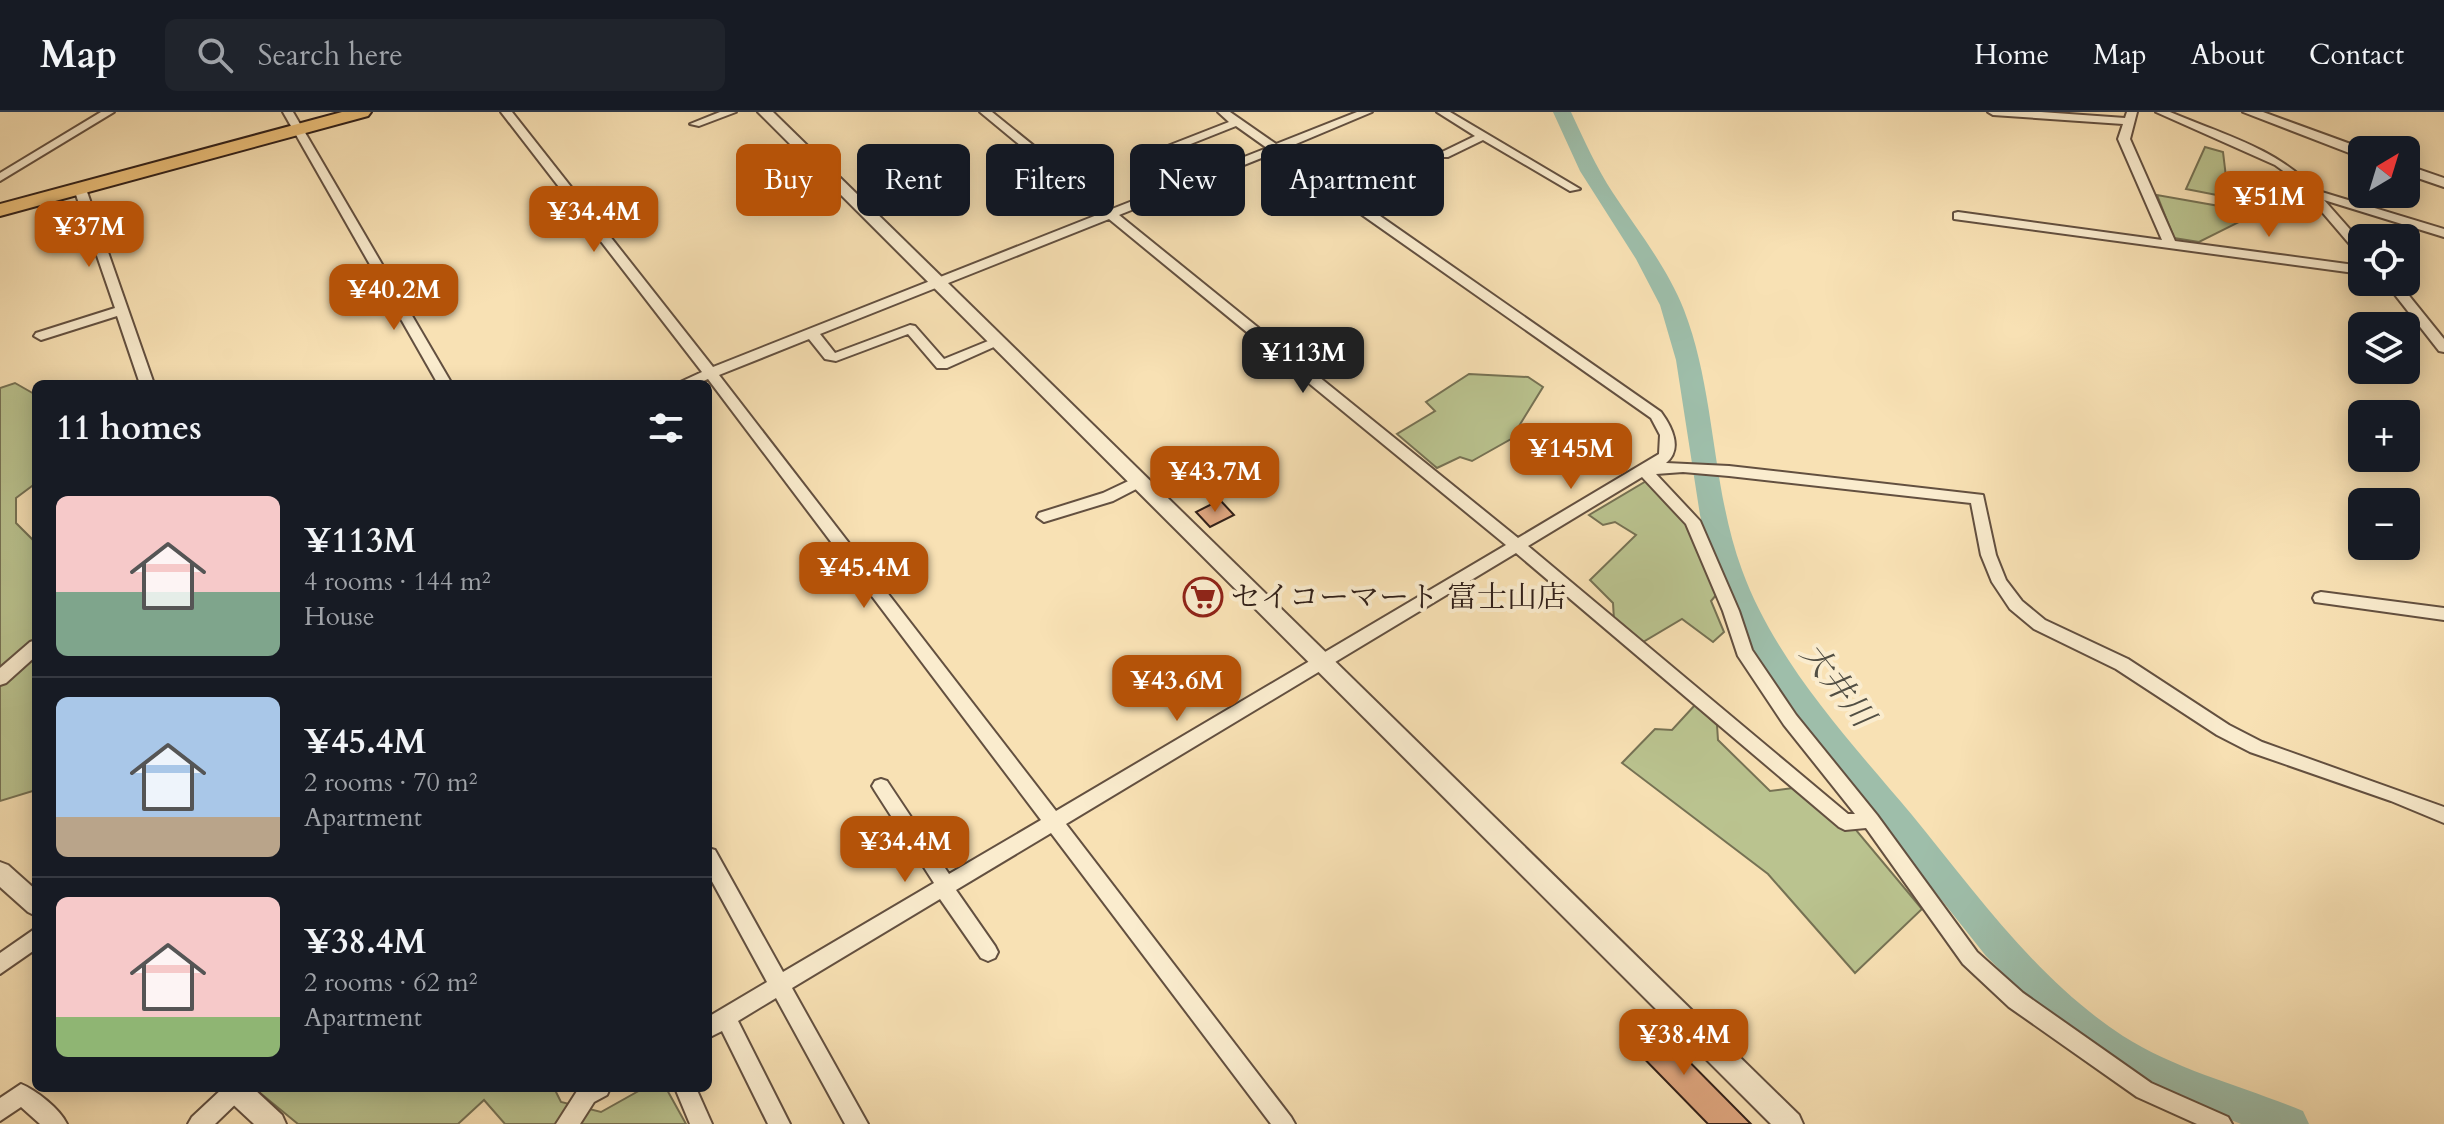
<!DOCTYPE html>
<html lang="en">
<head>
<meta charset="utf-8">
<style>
	:root { --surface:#171b24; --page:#20242c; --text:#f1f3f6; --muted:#9ea1a6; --line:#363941; --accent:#b45309 }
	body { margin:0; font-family:Cardo,"Noto Serif JP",serif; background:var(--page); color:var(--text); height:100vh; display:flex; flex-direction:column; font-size:30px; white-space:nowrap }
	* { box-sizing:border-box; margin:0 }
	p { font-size:26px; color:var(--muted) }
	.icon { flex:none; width:44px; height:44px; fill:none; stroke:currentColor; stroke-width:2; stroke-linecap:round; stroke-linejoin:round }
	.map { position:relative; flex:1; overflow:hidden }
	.sheet { position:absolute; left:32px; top:268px; width:680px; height:712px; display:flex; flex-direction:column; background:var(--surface); border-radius:12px; box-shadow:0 4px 20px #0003 }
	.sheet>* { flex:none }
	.banner { position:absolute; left:736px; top:32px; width:760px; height:72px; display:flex; gap:16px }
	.needle { width:52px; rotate:38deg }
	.buttons { position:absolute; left:2348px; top:24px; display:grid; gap:16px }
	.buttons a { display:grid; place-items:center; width:72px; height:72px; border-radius:12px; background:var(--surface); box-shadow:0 4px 20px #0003; font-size:40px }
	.price { position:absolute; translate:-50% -68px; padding:0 18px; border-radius:16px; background:var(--accent); color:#fff; font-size:26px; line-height:52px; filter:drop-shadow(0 2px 4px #0008) }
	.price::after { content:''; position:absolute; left:50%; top:48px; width:24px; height:18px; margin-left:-12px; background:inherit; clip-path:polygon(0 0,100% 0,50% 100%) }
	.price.on { background:#222; color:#fff }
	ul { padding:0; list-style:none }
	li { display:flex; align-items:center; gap:24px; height:200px; padding:0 24px }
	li+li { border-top:2px solid var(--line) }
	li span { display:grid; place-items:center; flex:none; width:224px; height:160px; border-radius:12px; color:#555 }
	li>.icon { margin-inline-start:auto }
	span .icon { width:96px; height:96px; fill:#fffc; stroke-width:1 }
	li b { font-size:34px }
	h2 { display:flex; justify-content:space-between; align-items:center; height:96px; padding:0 24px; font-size:34px }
	.chip { padding:0 28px; border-radius:12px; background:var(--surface); box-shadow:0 4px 20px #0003; font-size:28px; line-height:72px }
	.chip.on { background:var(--accent); color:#fff }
	header { display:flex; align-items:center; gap:48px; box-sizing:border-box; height:112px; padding:0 40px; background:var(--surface); border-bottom:2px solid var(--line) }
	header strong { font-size:38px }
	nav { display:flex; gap:44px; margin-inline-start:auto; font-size:28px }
	.search { width:560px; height:72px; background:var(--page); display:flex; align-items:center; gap:20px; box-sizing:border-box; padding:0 28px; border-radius:12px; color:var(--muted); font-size:30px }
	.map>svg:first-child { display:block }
	.green { fill:#bac38f; stroke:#767254; stroke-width:2 }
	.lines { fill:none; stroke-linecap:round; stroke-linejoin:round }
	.river { fill:#9ebeaa; fill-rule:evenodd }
	.building { fill:#e0a780; stroke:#312019; stroke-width:2 }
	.minor-casing { stroke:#635040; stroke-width:4 }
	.tertiary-casing { stroke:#635040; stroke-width:4 }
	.trunk-casing { stroke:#312019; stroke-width:4 }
	.minor { fill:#faecce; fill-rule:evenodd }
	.tertiary { fill:#faecce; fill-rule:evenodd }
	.trunk { fill:#ecc07a; fill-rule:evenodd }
	.labels { text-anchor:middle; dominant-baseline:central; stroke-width:8; stroke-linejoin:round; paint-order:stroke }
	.poi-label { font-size:30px; fill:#312019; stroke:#faecce; text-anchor:start }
	.water-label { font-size:32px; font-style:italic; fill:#524f44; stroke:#faecce }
</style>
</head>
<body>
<header>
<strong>Map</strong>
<div class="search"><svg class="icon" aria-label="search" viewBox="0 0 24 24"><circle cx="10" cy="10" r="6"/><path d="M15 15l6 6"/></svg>Search here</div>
<nav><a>Home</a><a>Map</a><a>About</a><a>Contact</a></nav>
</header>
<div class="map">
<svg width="2444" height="1012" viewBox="0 0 2444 1012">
	<rect width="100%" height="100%" fill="#f8e1b4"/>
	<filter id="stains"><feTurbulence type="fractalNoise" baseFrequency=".0025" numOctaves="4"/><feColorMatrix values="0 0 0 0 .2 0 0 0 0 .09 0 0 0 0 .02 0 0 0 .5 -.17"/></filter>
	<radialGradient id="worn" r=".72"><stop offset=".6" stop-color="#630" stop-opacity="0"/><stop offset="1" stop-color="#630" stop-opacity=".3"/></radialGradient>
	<g class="green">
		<polygon points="2205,35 2223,40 2226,65 2299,80 2199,130 2174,126 2157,83 2225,95 2227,85 2186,77"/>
		<polygon points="1469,262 1528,265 1543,275 1511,327 1472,349 1460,345 1437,356 1397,322 1435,299 1426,290"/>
		<polygon points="15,271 36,283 36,371 16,386 16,411 36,431 36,678 0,689 0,276"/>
		<polygon points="1648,368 1687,410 1717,482 1711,489 1724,520 1713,530 1682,507 1643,530 1614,508 1613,491 1590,468 1636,423 1615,410 1603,413 1589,403"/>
		<polygon points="1695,593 1717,613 1718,628 1770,679 1793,676 1836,694 1922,797 1855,861 1768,762 1622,651 1655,617 1672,618"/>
		<polygon points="254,976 554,976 561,990 601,1000 644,976 666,976 686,1012 505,1012 484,988 458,1012 298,1012"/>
	</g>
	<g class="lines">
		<path class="river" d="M1553 0H1571C1584 28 1596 55 1613 81 1638 119 1667 155 1684 198 1716 281 1711 374 1742 458 1776 551 1849 628 1912 703 1976 781 2037 868 2123 924 2178 959 2243 974 2303 999L2309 1012H2241L2136 970 2096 947 2067 925 1986 844 1820 635 1754 539 1716 462 1700 403 1676 248 1660 193 1636 147 1580 59Z"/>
	</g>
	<g class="building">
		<polygon points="1220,388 1234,403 1210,415 1196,400"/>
		<polygon points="1647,907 1751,1012 1708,1012 1625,927"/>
	</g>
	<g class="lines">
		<g class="minor-casing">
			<g id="minor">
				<polygon points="101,0 114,0 0,69 0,61"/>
				<polygon points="283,0 293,0 452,272 438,272"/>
				<path d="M501 0H512L713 255 1102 101 980 0H992L1112 97 1267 36 1236 14 1173 39H1165V35L1229 10 1218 0H1230L1276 32 1357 0H1372L1284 37 1661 300C1672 315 1683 337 1666 351L1729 354 1983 383 1996 443 2006 468 2022 489 2045 508 2128 547 2229 613 2262 630 2444 695V711L2391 689 2250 640 2217 623 2116 557 2034 517 2010 497 1992 470 1981 443 1971 391 1729 364 1683 360 1656 362 1700 409 1739 499 1752 538 1796 603 1877 703 1977 840 2023 881 2151 971 2228 1005 2232 1012H2197L2137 985 2009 895 1963 852 1866 716 1845 718 1839 715 1516 441 1066 712 1291 1005 1295 1012H1271L1051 721 956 778 995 834 998 840 995 846 988 849 981 846 940 787 792 876 868 1012H845L776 886 738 909 790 1012H768L722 919 708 926V905L767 870 708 762V736L715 738 783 860 934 771 875 679 872 674 875 669 881 667 887 669 949 762 1041 708 708 267 696 272H676L702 260ZM1274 41 1651 306 1660 323 1659 342 1518 426 1119 103ZM1109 107 1506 433 1056 699 719 263 809 227 825 247 836 249 908 222 937 256H947L1005 230 1003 227H993L944 247 915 214 910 213 835 241 820 222ZM1642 365 1686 412 1723 499 1738 544 1784 613 1855 702H1848L1528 434Z"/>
				<polygon points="720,0 736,0 699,14 690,12"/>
				<polygon points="1437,0 1450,0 1580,77 1570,79 1483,28 1448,45 1440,45 1440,41 1475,24"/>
				<polygon points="1988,0 2041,0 2125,6 2127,0 2137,0 2130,27 2175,129 2362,154 2362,162 1954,107 1954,101 1958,100 2162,128 2118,27 2123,12 1993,3"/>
				<path d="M2156 0H2170C2219 21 2279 37 2315 78L2444 117V125L2324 88 2362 131V143L2358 142 2293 66 2275 53Z"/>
				<polygon points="80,74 86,77 154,272 140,272 117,204 41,228 34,224 36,221 115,196 74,77"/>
				<polygon points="2385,170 2398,170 2444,227 2444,240 2439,239"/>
				<polygon points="1139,364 1146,369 1144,373 1113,389 1044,410 1037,405 1039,401 1103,381"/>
				<polygon points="2321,480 2444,496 2444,508 2315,490 2313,486 2315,482"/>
				<polygon points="36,528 36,544 6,571 0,573 0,556 30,530"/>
				<polygon points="36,816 36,837 0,862 0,841"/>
				<path d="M21 972C36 978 60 997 67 1012H40L21 995 0 1009V986Z"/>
				<polygon points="223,976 248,976 245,983 215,1012 188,1012 192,1005"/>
				<polygon points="579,976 610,976 607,983 594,990 580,1012 556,1012"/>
				<polygon points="675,976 696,976 712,1012 690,1012"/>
			</g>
		</g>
		<g class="tertiary-casing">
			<g id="tertiary">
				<polygon points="758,0 773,0 1799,1003 1803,1012 1771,1012"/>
				<polygon points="2243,0 2263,0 2367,38 2362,38 2362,45 2357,44"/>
				<polygon points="2406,53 2444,66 2444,75 2406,62"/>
				<polygon points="0,750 8,753 36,778 36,804 28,800 0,775"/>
				<polygon points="221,976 253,976 282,1003 286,1012 254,1012 225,985"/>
			</g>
		</g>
		<g class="trunk-casing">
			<polygon id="trunk" points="342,0 371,0 368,4 0,104 0,92"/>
		</g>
		<use href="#minor" class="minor"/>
		<use href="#tertiary" class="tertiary"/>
		<use href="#trunk" class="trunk"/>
	</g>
	<defs>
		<g id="supermarket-ring" transform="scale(2)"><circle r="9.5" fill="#faecce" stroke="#8f2418" stroke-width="1.5"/><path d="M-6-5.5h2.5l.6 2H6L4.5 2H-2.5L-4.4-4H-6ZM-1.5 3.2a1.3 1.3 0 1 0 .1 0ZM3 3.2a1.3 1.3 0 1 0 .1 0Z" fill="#8f2418"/></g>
	</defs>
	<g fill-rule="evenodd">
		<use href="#supermarket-ring" x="1203" y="485"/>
	</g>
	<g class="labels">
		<g class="poi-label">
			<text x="1231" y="485">セイコーマート 富士山店</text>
		</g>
		<g class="water-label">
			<text transform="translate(1837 573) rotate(52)">大井川</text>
		</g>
	</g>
	<rect width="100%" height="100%" filter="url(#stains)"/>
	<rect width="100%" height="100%" fill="url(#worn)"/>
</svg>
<div class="buttons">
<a><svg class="needle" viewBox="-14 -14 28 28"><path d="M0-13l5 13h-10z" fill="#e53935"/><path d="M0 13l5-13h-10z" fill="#9ea1a6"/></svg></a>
<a><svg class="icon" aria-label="locate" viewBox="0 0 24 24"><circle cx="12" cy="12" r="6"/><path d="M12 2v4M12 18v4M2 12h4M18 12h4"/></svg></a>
<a><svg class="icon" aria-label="layers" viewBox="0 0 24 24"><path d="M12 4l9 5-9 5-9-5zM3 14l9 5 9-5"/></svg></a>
<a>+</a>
<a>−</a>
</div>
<b class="price" style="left:2269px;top:127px">¥51M</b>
<b class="price" style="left:594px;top:142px">¥34.4M</b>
<b class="price" style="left:89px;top:157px">¥37M</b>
<b class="price" style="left:394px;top:220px">¥40.2M</b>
<b class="price on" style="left:1303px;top:283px">¥113M</b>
<b class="price" style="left:1571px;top:379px">¥145M</b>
<b class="price" style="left:1215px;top:402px">¥43.7M</b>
<b class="price" style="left:864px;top:498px">¥45.4M</b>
<b class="price" style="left:1177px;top:611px">¥43.6M</b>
<b class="price" style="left:905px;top:772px">¥34.4M</b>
<b class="price" style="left:1684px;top:965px">¥38.4M</b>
<div class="banner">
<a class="chip on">Buy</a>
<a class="chip">Rent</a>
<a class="chip">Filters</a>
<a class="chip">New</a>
<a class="chip">Apartment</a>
</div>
<section class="sheet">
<h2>11 homes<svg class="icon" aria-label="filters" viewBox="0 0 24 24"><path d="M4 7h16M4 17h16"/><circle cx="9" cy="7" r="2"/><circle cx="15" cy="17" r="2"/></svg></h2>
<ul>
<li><span style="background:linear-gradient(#f6c9c9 60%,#7fa58c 0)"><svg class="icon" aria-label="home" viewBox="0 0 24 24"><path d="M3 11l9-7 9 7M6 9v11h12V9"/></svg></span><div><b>¥113M</b><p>4 rooms · 144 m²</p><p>House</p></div></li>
<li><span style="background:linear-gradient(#a9c7e8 75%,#b9a48a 0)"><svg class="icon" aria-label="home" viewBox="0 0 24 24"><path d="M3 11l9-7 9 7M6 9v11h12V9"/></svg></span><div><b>¥45.4M</b><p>2 rooms · 70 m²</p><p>Apartment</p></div></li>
<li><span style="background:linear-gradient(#f6c9c9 75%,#8fb573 0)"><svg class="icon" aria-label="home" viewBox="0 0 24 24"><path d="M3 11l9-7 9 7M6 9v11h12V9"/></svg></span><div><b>¥38.4M</b><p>2 rooms · 62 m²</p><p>Apartment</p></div></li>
</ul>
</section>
</div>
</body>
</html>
